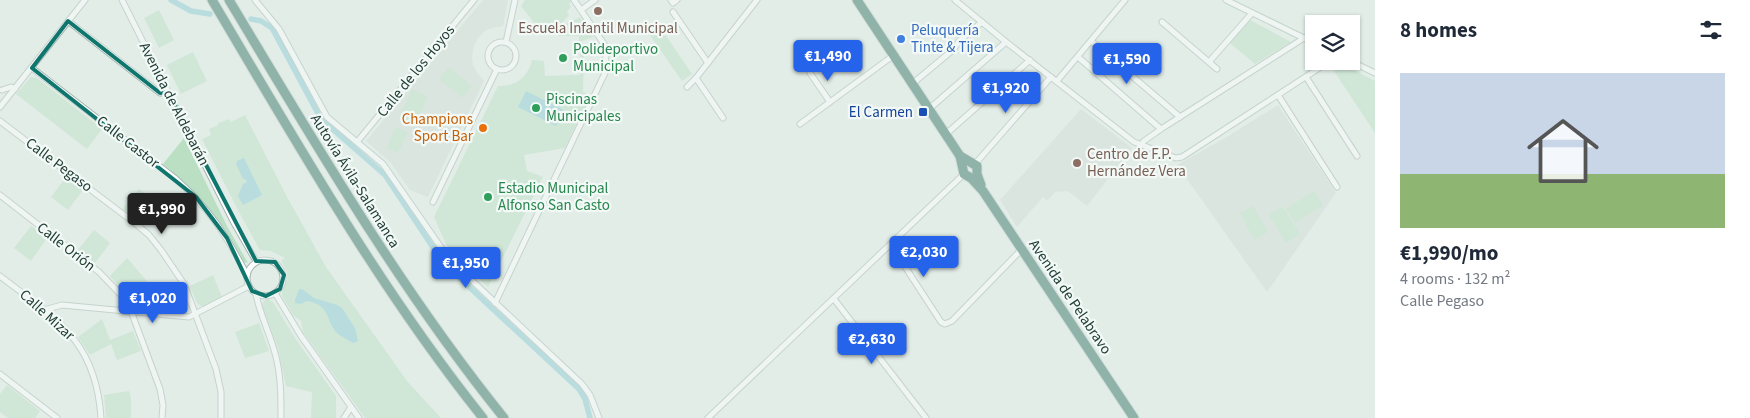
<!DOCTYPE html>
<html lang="en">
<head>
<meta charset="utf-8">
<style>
	:root { --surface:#fff; --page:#f6f6f7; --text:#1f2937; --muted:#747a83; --line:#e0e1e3; --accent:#2563eb }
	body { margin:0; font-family:"Source Sans 3",sans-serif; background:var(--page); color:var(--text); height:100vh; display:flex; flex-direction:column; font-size:19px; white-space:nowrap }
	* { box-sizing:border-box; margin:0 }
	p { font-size:16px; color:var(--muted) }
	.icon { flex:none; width:28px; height:28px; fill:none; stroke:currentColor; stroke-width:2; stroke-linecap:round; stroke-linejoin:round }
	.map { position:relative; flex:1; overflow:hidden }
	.drawer { display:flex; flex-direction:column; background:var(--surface); width:375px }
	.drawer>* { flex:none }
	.controls { position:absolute; left:1305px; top:15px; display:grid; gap:10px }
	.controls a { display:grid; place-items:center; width:55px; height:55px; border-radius:0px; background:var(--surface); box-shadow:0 1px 4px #0004; font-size:25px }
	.price { position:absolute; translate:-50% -42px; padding:0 11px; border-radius:5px; background:var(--accent); color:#fff; font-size:16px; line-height:32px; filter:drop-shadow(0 1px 2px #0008) }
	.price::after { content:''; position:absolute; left:50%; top:30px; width:15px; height:11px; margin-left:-8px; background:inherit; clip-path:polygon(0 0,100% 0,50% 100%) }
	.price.selected { background:#222; color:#fff }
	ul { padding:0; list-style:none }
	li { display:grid; align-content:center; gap:10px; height:265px; padding:0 25px }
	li+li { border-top:1px solid var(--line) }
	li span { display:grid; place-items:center; height:155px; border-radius:0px; color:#555 }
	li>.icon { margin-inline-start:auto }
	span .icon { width:90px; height:90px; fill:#fffc; stroke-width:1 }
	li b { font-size:21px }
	h2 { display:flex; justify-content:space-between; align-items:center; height:60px; padding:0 25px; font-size:21px }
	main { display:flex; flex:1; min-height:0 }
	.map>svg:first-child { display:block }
	.built { fill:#d0dcd7 }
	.green { fill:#badfc3 }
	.water { fill:#88c9d4 }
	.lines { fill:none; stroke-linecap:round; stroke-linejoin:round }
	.canal { stroke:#88c9d4; stroke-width:5.5 }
	.street-casing { stroke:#a4b5af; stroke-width:7 }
	.highway-casing { stroke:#c1c9c7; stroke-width:11 }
	.street { stroke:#fff; stroke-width:5 }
	.highway { stroke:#2c6c5e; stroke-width:9 }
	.marked { fill:none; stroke:#0f766e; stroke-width:4; stroke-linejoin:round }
	.education-dot { fill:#8d6e63; stroke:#f2f9f6; stroke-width:2 }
	.shop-dot { fill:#3f7fe0; stroke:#f2f9f6; stroke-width:2 }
	.leisure-dot { fill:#2e9e5b; stroke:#f2f9f6; stroke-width:2 }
	.transit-dot { fill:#1a4fb4; stroke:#f2f9f6; stroke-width:2 }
	.food-dot { fill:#e8710a; stroke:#f2f9f6; stroke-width:2 }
	.labels { text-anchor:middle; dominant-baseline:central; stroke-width:4.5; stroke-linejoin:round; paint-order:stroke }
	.education-label { font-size:15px; fill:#785e54; stroke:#f2f9f6 }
	.shop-label { font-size:15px; fill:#366cbe; stroke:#f2f9f6; text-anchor:start }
	.leisure-label { font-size:15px; fill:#27864d; stroke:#f2f9f6; text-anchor:start }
	.street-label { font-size:15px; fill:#213e36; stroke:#f2f9f6 }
	.transit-label { font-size:15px; fill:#164399; stroke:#f2f9f6; text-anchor:end }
	.food-label { font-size:15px; fill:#c56008; stroke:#f2f9f6; text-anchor:end }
</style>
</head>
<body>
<main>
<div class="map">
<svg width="1375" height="418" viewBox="0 0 1375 418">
	<rect width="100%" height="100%" fill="#e2ede8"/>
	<g class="built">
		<polygon points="483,0 508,0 503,26 492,28 485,31 478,38 474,46 472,57 473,65 478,74 484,81 428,197 410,190 391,163 366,141"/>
		<polygon points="1278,105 1336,193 1267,292 1177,165 1225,138"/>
		<polygon points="1081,109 1132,148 1087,206 1068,191 1055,192 1047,201 1043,197 1017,227 1000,200"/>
	</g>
	<g class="green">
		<polygon points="525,0 570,0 571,1 569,4 571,7 567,11 569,15 560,25 557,23 542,33 521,6"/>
		<polygon points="159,10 174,40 159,48 144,18"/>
		<polygon points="580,17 593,37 579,42 579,36 558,36 556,29"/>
		<polygon points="1250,20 1291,42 1255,64 1230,43"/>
		<polygon points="658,24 692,74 682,81 647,31"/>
		<polygon points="193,52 207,81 181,94 167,65"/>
		<path d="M584 52 583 92 590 95 565 148 524 155 527 171 543 177 488 287 455 255 446 244 434 217 498 86C516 87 528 77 532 60L544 61 545 76 580 75V53Z"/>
		<polygon points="1340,63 1375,81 1375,133 1332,68"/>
		<polygon points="449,67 472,86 462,98 439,79"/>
		<polygon points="31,77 37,78 102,129 87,149 16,94"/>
		<polygon points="412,89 428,97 414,125 399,117"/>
		<path d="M245 115 286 195 326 267 407 381 441 418H365L303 332 301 321 293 315 282 296C282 280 295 281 281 261L285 258 271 251 260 250 240 214 202 139 211 135 209 129 218 125V123L230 119 231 122Z"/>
		<polygon points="396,127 408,132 398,153 386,148"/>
		<path d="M184 138 227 226 248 263 244 262C221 217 201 196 163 164Z"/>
		<polygon points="66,177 83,190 68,210 51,197"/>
		<polygon points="139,189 156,202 140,222 123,209"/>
		<polygon points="1314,191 1323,205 1295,223 1286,209"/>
		<polygon points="1253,206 1268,232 1254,240 1240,213"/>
		<polygon points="1282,206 1300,234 1286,243 1269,215"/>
		<polygon points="31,226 47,238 31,261 14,248"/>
		<polygon points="94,230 110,243 95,263 78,250"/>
		<polygon points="127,258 146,280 163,312 135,307 110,276"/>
		<polygon points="213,275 222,297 206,306 201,306 197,303 190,286"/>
		<polygon points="267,299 273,302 295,338 336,396 336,418 311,418 312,392 286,386 278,348 262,306 263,302"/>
		<polygon points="102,319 110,340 133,331 141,351 117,360 111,344 90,355 78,337"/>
		<polygon points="259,323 269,351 245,358 235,332"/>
		<polygon points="7,385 40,411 35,418 8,418 0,412 0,394"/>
		<polygon points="129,391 131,398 131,418 106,418 104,395"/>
	</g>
	<g class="water">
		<polygon points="526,91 564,110 556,126 518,107"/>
		<polygon points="244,158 262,195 243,205 238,196 243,184 247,182 245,179 243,179 236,164 237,161"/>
		<path d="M299 289H302L314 298 337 305 342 308 355 328 358 341 353 343C348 340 340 336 336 332 325 318 330 305 307 301L301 304 295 303V300Z"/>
	</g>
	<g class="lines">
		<g class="canal">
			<polyline points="171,0 191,11 210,14"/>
			<polyline points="251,19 261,21 272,28 321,119 385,175 436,252 452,271 579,389 585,399 590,418"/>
		</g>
		<g class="street-casing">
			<g id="street">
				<polyline points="122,0 233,221 256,261"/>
				<polyline points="255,0 279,29 327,117 383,164 449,259 582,384 590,395 599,418"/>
				<polyline points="671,0 673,3 677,0"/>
				<polyline points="955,0 1006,42 1134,142 1176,158 1182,157 1330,61"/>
				<polyline points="1226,0 1314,43"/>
				<polyline points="581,10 595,0"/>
				<polyline points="673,12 708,63"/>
				<polyline points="68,21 160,93 168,92"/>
				<polyline points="1162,22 1217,69"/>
				<polyline points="1091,41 1180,117"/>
				<circle cx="502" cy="56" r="14"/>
				<polyline points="506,42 515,0"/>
				<polyline points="1078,57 1161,129"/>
				<polyline points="1350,61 1375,73"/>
				<polyline points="1209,62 1252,13"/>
				<path d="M32 68 176 179C210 209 226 235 247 275"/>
				<polyline points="810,73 830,102"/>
				<polyline points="1306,77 1357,156"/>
				<polyline points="696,78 723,118"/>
				<polyline points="1057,81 1125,0"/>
				<polyline points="912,84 954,49 959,41 982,22"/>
				<polyline points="687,87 696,78 757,0"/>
				<polyline points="2,90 11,87 15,89"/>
				<polyline points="1278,95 1337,187"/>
				<polyline points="0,107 85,0"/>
				<polyline points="929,109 1006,42"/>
				<polyline points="0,121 136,224 149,235 161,250 184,284 216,369 221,392 221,418"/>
				<polyline points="800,124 894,55"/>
				<polyline points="946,134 1030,60"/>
				<polyline points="357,142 474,0"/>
				<polyline points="1140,146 1144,141 1161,129 1304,38"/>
				<polyline points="975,164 1051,77"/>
				<polyline points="0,195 99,272 122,296 131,311 160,389 163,405 162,418"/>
				<polyline points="433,202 497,69"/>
				<polyline points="891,245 941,322 945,324 952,321 1022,249"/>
				<circle cx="265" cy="278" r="18"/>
				<path d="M0 276C56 319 96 340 101 418"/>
				<polyline points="275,293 301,336 359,418"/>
				<path d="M256 294C260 316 271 335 276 357 281 377 281 397 281 418"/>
				<polyline points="834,299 926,418"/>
				<polyline points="495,303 605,73 606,52 604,44 574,0"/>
				<polyline points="44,310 62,305 189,317 249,286"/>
				<polyline points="0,374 57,418"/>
				<polyline points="344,418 351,407"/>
				<polyline points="708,418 964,174"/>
			</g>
		</g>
		<g class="highway-casing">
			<g id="highway">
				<path d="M212 0C297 143 379 288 483 418"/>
				<path d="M229 0C315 143 399 288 504 418"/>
				<polyline points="857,0 960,156 964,174 971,178 983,191 1134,418"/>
				<polyline points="960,156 977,166 977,174 981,185"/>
			</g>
		</g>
		<use href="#street" class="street"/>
		<use href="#highway" class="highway"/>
	</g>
	<path d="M0 0H1375V418H0ZM68 21 160 93 168 92 256 261 275 262 284 275 280 289 266 296 252 291 227 238 196 197 32 68Z" fill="#e2ede8" fill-opacity=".55" fill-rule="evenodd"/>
	<path class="marked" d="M68 21 160 93 168 92 256 261 275 262 284 275 280 289 266 296 252 291 227 238 196 197 32 68Z"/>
	<g class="education-dot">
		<circle cx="598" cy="11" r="5"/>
		<circle cx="1077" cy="163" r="5"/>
	</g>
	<circle class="shop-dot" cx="901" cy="39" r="5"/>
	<g class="leisure-dot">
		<circle cx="563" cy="58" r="5"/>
		<circle cx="536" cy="108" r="5"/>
		<circle cx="488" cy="197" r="5"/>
	</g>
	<rect class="transit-dot" x="918" y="107" width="10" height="10" rx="2.5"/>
	<circle class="food-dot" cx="483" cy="128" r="5"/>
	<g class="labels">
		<g class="education-label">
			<text x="598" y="28">Escuela Infantil Municipal</text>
			<text x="1087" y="154" text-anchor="start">Centro de F.P.<tspan x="1087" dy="17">Hernández Vera</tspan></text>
		</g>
		<g class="shop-label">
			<text x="911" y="30">Peluquería<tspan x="911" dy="17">Tinte &amp; Tijera</tspan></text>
		</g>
		<g class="leisure-label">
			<text x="573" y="49">Polideportivo<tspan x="573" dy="17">Municipal</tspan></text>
			<text x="546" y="99">Piscinas<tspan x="546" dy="17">Municipales</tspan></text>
			<text x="498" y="188">Estadio Municipal<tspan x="498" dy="17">Alfonso San Casto</tspan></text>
		</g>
		<g class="street-label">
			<text transform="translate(416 71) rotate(-51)">Calle de los Hoyos</text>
			<text transform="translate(174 104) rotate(63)">Avenida de Aldebarán</text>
			<text transform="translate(128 142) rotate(38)">Calle Castor</text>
			<text transform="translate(59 165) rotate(37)">Calle Pegaso</text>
			<text transform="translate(355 181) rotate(58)">Autovía Ávila-Salamanca</text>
			<text transform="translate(66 247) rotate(38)">Calle Orión</text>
			<text transform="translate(1070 297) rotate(56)">Avenida de Pelabravo</text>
			<text transform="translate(47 315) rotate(42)">Calle Mizar</text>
		</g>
		<g class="transit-label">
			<text x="913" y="112">El Carmen</text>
		</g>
		<g class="food-label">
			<text x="473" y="119">Champions<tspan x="473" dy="17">Sport Bar</tspan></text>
		</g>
	</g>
</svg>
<div class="controls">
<a><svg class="icon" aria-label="layers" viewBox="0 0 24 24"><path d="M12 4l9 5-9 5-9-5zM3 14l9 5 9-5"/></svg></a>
</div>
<b class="price" style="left:828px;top:82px">€1,490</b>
<b class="price" style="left:1127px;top:85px">€1,590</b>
<b class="price" style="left:1006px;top:114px">€1,920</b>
<b class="price selected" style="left:162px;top:235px">€1,990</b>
<b class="price" style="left:924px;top:278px">€2,030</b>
<b class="price" style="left:466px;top:289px">€1,950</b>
<b class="price" style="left:153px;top:324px">€1,020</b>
<b class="price" style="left:872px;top:365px">€2,630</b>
</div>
<section class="drawer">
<h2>8 homes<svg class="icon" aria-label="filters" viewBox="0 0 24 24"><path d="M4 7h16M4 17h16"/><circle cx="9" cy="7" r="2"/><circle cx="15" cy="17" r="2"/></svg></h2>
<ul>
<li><span style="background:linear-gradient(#c9d6e8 65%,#8fb573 0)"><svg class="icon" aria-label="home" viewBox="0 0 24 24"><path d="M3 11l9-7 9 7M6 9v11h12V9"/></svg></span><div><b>€1,990/mo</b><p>4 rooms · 132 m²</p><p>Calle Pegaso</p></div></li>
</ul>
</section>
</main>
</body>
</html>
